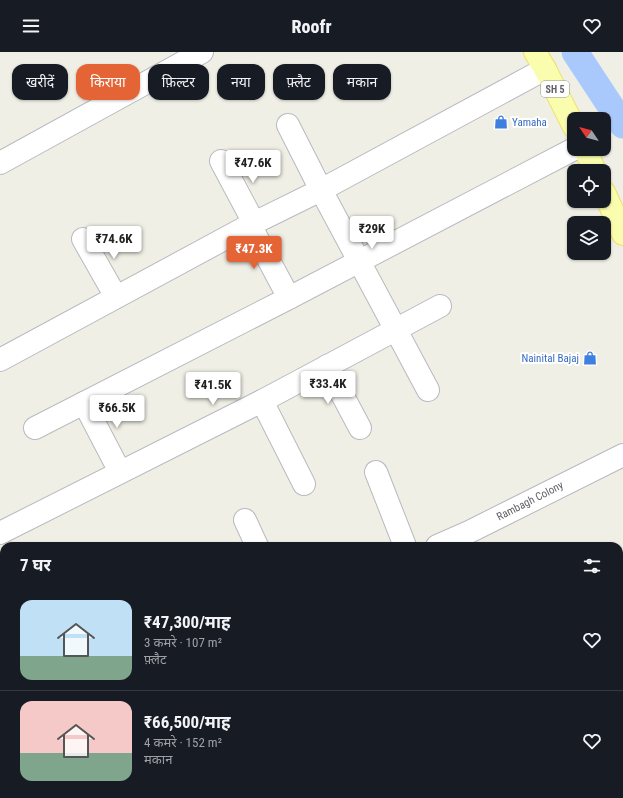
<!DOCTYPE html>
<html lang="hi">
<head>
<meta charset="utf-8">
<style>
	:root { --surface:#171b24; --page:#242831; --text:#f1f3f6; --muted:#9ea1a6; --line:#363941; --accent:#e56436 }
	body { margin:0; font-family:"Roboto Condensed","Noto Sans Devanagari",sans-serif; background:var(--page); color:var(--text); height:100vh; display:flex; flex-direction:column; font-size:15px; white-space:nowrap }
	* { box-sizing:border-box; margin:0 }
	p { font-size:13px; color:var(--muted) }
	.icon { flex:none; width:22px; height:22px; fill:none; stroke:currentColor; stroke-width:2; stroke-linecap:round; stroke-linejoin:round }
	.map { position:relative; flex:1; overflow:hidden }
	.panel { position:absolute; left:0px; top:490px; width:623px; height:256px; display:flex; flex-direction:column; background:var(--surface); border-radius:12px 12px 0 0; box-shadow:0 1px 3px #0004 }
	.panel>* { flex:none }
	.hud { position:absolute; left:12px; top:12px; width:400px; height:36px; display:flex; gap:8px }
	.needle { width:26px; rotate:305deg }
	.buttons { position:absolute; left:567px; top:60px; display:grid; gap:8px }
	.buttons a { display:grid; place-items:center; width:44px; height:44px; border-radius:8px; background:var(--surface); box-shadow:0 1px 3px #0004; font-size:20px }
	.price { position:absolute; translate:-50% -34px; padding:0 9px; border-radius:4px; background:#fff; color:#222; font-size:13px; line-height:26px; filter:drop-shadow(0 1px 2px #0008) }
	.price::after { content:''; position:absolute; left:50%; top:24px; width:12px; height:9px; margin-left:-6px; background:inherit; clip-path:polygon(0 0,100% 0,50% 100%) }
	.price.active { background:var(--accent); color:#fff }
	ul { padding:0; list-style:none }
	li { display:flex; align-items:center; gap:12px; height:100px; padding:0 20px }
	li+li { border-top:1px solid var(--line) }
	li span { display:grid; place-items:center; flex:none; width:112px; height:80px; border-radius:12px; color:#555 }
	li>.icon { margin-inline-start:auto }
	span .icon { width:48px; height:48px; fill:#fffc; stroke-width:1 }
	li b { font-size:17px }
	h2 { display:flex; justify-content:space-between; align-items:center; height:48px; padding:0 20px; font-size:17px }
	.pill { padding:0 14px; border-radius:12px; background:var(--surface); box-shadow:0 1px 3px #0004; font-size:14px; line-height:36px }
	.pill.active { background:var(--accent); color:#fff }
	header { display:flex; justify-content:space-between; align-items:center; height:52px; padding:0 20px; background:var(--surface); font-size:18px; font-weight:800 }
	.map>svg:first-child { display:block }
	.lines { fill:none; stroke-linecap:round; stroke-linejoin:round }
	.canal { stroke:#a9c9fd; stroke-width:27 }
	.minor-casing { stroke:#b8babf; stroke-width:24 }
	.major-casing { stroke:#eee161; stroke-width:24 }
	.minor { stroke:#fff; stroke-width:22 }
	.major { stroke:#fbfdae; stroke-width:22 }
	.labels { text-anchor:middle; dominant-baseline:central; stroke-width:4; stroke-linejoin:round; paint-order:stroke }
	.shield { fill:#fff; stroke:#8e9094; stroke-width:1 }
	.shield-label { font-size:10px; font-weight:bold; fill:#5e6066 }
	.shop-label { font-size:11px; fill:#366cbe; stroke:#fff; text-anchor:start }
	.street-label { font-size:11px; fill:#5e6066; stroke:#fff }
</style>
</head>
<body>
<header><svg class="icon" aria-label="menu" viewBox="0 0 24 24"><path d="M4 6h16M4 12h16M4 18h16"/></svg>Roofr<svg class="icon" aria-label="heart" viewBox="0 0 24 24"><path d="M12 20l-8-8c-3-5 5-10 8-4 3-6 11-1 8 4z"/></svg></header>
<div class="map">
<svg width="623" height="746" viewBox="0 0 623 746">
	<rect width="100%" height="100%" fill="#f0efe6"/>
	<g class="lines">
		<g class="canal">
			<polyline points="575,0 623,73"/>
			<polyline points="0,714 4,722"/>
			<polyline points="15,742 17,746"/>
		</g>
		<g class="minor-casing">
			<g id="minor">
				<polyline points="288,73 321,138 428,338"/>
				<polyline points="221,109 254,171"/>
				<polyline points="0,111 202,0"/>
				<polyline points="250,173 289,246"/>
				<polyline points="83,187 116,245"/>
				<polyline points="0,308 250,173 321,138 545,17"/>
				<polyline points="327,314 360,376"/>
				<polyline points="262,349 304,432"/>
				<polyline points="84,351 120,420"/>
				<polyline points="35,376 289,246 574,97"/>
				<polyline points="376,420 405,494"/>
				<polyline points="245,468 257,494"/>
				<polyline points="0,481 262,349 440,254"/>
				<polyline points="437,494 469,480 623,403"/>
				<polyline points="0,686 4,693"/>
				<polyline points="28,742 30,746"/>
				<polyline points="570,742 572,746"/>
				<polyline points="92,746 102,742"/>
				<polyline points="413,746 422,742"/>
			</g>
		</g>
		<g class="major-casing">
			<g id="major">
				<polyline points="535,0 545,17 574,75"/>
				<polyline points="585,97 595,119"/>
				<polyline points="604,140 623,182"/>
			</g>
		</g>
		<use href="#minor" class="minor"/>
		<use href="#major" class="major"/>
	</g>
	<defs>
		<g id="shop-bare" transform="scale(1.08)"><path d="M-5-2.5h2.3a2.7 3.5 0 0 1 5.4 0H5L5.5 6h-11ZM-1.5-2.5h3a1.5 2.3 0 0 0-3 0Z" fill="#3f7fe0" stroke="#fff" stroke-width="2.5" paint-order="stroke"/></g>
	</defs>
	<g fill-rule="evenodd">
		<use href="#shop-bare" x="501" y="70"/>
		<use href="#shop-bare" x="590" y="306"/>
	</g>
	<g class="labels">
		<rect class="shield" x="541" y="29" width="28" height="16" rx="3"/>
		<g class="shield-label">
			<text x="555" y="37">SH 5</text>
		</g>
		<g class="shop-label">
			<text x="512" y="70">Yamaha</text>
			<text x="579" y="306" text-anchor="end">Nainital Bajaj</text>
		</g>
		<g class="street-label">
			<text transform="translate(530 449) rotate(-27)">Rambagh Colony</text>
		</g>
	</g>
</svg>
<div class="buttons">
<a><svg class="needle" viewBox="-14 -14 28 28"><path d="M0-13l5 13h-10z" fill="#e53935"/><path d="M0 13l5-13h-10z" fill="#9ea1a6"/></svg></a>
<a><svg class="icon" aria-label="locate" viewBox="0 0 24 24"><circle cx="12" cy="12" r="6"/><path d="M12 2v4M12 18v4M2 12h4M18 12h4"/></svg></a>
<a><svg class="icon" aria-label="layers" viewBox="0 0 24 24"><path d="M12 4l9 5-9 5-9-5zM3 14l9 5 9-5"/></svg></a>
</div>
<b class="price" style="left:253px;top:132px">₹47.6K</b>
<b class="price" style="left:372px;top:198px">₹29K</b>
<b class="price" style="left:114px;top:208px">₹74.6K</b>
<b class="price active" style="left:254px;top:218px">₹47.3K</b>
<b class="price" style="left:328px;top:353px">₹33.4K</b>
<b class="price" style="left:213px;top:354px">₹41.5K</b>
<b class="price" style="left:117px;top:377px">₹66.5K</b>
<div class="hud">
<a class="pill">खरीदें</a>
<a class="pill active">किराया</a>
<a class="pill">फ़िल्टर</a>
<a class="pill">नया</a>
<a class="pill">फ़्लैट</a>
<a class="pill">मकान</a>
</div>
<section class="panel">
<h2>7 घर<svg class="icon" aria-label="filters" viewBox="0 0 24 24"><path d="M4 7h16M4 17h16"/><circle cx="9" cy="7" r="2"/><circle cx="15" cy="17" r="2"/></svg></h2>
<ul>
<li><span style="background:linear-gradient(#bfe0f5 70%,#7fa58c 0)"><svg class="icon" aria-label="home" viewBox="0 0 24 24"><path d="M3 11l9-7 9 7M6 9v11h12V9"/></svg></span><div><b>₹47,300/माह</b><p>3 कमरे · 107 m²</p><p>फ़्लैट</p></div><svg class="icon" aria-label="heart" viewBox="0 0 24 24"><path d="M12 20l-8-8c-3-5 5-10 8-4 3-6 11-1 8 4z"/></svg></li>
<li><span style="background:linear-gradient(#f6c9c9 65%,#7fa58c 0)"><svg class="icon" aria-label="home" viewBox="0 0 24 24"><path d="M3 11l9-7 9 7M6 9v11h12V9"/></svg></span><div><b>₹66,500/माह</b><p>4 कमरे · 152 m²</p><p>मकान</p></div><svg class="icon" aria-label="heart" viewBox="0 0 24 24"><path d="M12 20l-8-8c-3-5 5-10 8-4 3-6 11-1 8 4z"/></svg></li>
</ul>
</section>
</div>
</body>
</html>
